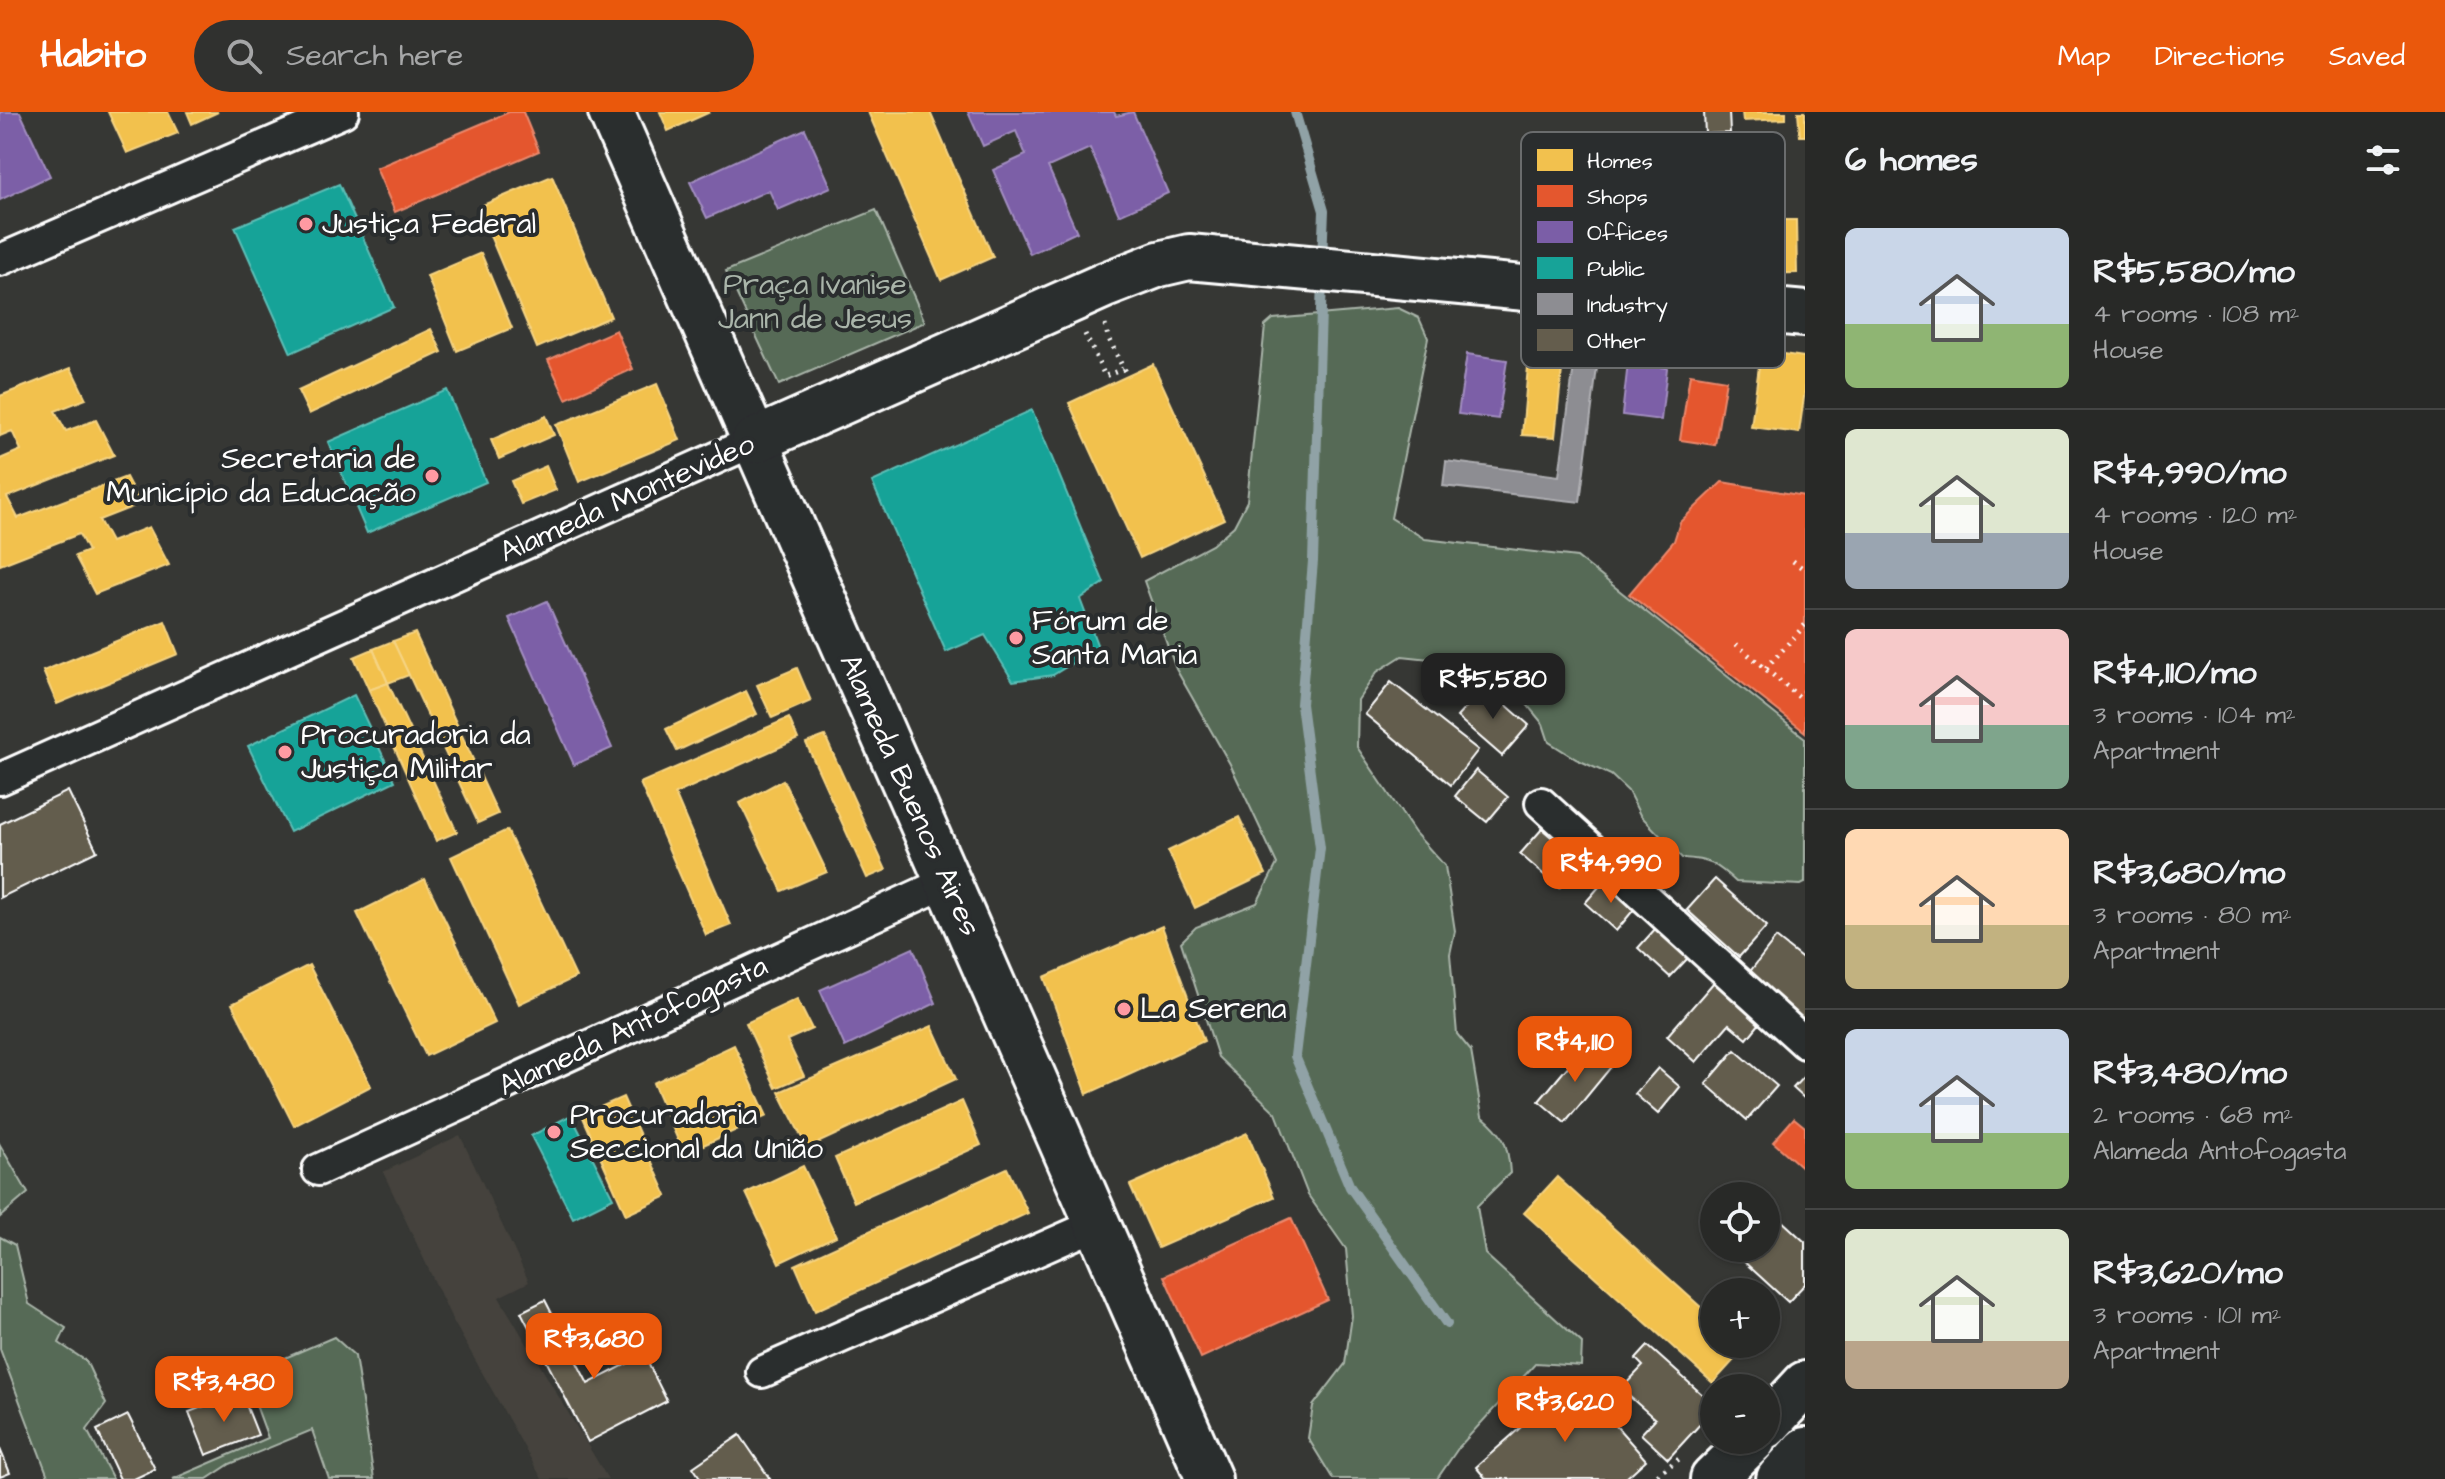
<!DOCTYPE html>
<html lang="en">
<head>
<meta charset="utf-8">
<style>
	:root { --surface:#282927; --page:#30312f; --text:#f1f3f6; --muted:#a5a6a7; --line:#444544; --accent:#ea580c }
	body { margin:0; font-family:"Architects Daughter",sans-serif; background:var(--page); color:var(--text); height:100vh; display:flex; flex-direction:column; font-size:30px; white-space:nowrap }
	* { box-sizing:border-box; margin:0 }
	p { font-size:26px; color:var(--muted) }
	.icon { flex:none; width:44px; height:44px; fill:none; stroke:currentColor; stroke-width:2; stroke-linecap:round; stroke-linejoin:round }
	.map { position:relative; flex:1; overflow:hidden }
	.panel { display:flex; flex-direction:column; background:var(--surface); width:640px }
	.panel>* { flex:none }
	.controls { position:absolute; left:1700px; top:1070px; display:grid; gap:16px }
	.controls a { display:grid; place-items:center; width:80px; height:80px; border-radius:50%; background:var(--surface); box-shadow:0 2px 6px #0004,0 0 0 2px var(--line); font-size:40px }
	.price { position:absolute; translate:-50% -68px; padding:0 18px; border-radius:16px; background:var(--accent); color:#fff; font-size:26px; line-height:52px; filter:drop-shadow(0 2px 4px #0008) }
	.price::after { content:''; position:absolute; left:50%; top:48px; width:24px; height:18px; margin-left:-12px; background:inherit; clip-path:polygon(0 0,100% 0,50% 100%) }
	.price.current { background:#222; color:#fff }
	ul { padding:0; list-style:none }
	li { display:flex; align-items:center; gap:24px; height:200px; padding:0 40px }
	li+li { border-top:2px solid var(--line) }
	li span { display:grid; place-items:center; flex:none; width:224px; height:160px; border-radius:12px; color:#555 }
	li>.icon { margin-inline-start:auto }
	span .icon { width:96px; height:96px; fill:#fffc; stroke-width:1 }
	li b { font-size:34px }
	h2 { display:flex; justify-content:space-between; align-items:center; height:96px; padding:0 40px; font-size:34px }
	header { display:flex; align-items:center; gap:48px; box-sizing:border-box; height:112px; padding:0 40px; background:var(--accent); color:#fff }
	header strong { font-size:38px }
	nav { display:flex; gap:44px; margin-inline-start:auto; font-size:28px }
	.search { width:560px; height:72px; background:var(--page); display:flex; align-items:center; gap:20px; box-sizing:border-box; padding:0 28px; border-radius:44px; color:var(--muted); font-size:30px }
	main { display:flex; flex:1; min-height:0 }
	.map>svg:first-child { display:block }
	.built { fill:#44423c }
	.green { fill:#566b56; stroke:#aab5aa; stroke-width:2 }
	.homes { fill:#f2c14e; stroke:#f6d483; stroke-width:2 }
	.shops { fill:#e4572e; stroke:#ec896d; stroke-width:2 }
	.offices { fill:#7b5ea7; stroke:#a38ec1; stroke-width:2 }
	.public { fill:#17a398; stroke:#5dbfb7; stroke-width:2 }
	.industry { fill:#8d8d92; stroke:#afafb3; stroke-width:2 }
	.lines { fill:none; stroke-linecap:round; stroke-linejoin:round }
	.stream { stroke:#90a2a6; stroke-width:10 }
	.building { fill:#645d4d; stroke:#fff; stroke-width:2 }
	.street-casing { stroke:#fff; stroke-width:36 }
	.secondary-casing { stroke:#fff; stroke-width:50 }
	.primary-casing { stroke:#fff; stroke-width:50 }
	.path { stroke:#fff; stroke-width:5; stroke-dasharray:2 6; stroke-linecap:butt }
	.street { stroke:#2a2d2e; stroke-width:30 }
	.secondary { stroke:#2a2d2e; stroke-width:44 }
	.primary { stroke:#2a2d2e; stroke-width:44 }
	.poi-dot { fill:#ff9aa2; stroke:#2a2d2e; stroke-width:3 }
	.labels { text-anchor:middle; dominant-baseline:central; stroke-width:8; stroke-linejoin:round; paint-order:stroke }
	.poi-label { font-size:30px; fill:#fff; stroke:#2a2d2e; text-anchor:start }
	.park-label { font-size:30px; fill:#aab5aa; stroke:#2a2d2e }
	.street-label { font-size:30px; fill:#fff; stroke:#2a2d2e }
	.key { fill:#2a2d2e; stroke:#6a6c6d; stroke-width:2 }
	.key-label { font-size:22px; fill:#fff }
</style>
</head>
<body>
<header>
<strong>Habito</strong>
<div class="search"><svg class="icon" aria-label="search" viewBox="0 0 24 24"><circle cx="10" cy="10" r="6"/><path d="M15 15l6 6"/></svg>Search here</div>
<nav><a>Map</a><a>Directions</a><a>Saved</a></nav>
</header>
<main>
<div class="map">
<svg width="1805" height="1367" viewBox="0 0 1805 1367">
	<rect width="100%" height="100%" fill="#363734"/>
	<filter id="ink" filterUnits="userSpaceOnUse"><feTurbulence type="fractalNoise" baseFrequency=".0125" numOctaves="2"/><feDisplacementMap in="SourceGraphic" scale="16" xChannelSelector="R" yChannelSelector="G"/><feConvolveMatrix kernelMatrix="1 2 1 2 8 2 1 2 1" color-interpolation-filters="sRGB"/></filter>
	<g filter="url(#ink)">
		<polygon class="built" points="460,1023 529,1170 499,1185 608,1367 542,1367 452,1207 383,1060"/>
		<g class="green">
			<polygon points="876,98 925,210 779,273 726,159"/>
			<path d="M1398 196 1419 206 1428 226 1391 406 1425 427 1577 445 1805 626V771L1801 773 1736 770C1717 752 1709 747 1682 746L1640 703 1628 679 1611 663 1576 647 1549 630 1543 612 1520 584 1468 551 1402 544 1377 560 1358 588 1357 635 1415 721 1445 754 1455 819 1450 842 1457 922 1471 939 1482 1004C1504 1022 1508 1032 1510 1061L1477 1094 1485 1142 1582 1231 1581 1254 1536 1251 1459 1335 1437 1367H1333L1308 1326 1313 1294 1345 1252 1352 1204 1346 1137 1308 1083 1276 1001 1218 945 1181 830 1196 815 1257 791 1277 752 1230 652 1176 557 1144 469 1212 433 1234 414 1247 389 1265 214 1273 207Z"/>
			<polygon points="0,1033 28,1081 0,1105"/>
			<polygon points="0,1125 15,1133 29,1192 66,1216 59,1231 86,1249 106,1292 87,1318 113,1367 49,1367 0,1237"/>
			<polygon points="334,1225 355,1244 374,1367 329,1367 312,1318 230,1352 207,1367 173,1367 268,1326 245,1263"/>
		</g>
		<g class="homes">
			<polygon points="108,0 168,0 178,21 127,41"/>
			<polygon points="187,0 218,0 192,12"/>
			<polygon points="660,0 710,0 668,19"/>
			<polygon points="868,0 930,0 993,145 941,168"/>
			<polygon points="1742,0 1786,0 1786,7 1743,9"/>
			<polygon points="1798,0 1805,0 1805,24 1800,24"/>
			<polygon points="552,64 611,205 537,236 478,95"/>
			<polygon points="1749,108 1796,108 1797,161 1750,162"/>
			<polygon points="481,141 512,216 457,239 427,164"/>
			<polygon points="431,217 442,240 309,302 298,279"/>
			<polygon points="1531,220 1565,229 1555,325 1522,323"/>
			<polygon points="1761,239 1805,245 1805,278 1799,321 1751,315"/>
			<polygon points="1153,252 1224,407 1140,446 1069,291"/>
			<polygon points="71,256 86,287 55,299 66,319 96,308 114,343 7,385 18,406 126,365 140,392 99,408 111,430 149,415 169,453 95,482 75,444 88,439 79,422 0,453 0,347 21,338 12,319 0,324 0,284"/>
			<polygon points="657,272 680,328 579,370 556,313"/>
			<polygon points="546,304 554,323 499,347 491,328"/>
			<polygon points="546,354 556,378 521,392 511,369"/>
			<polygon points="165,509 178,542 57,592 43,559"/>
			<polygon points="415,521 498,702 478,711 393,529"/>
			<polygon points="393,529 409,563 388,571 373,537"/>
			<polygon points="373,537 388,571 369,578 354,545"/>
			<polygon points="797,556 811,589 772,606 757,573"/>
			<polygon points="388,571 457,720 436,729 369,578"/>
			<polygon points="746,579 757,602 677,639 666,617"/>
			<polygon points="789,606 798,627 675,682 731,813 706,823 640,671"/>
			<polygon points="825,624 886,758 867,766 806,631"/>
			<polygon points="783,668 827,760 782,779 740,691"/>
			<polygon points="1239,705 1266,762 1195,796 1168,739"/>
			<polygon points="507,718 576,865 519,892 451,745"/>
			<polygon points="425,767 495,911 426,944 357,801"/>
			<polygon points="1162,814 1204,929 1087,982 1044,865"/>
			<polygon points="309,853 371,974 294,1014 232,892"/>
			<polygon points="797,887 812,917 787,928 804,964 776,976 746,911"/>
			<polygon points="932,914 956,967 807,1036 779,980"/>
			<polygon points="734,933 767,1004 684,1042 653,971"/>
			<polygon points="623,985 667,1084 626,1103 582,1003"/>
			<polygon points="962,989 981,1033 854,1090 835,1046"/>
			<polygon points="1247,1021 1274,1085 1158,1136 1130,1073"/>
			<polygon points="803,1054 836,1124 779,1151 746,1081"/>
			<polygon points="1007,1056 1028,1101 815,1199 795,1153"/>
			<polygon points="1557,1065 1714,1207 1714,1232 1742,1232 1746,1235 1713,1271 1524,1101"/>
		</g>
		<g class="shops">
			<polygon points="509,0 523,0 539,39 395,100 376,56"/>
			<polygon points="616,218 633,257 566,287 548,248"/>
			<polygon points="1690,262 1726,268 1715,333 1680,328"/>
			<polygon points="1722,370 1805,384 1805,620 1629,482 1674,429 1680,410"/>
			<polygon points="1794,1006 1805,1015 1805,1058 1773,1030"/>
			<polygon points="1291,1106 1328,1188 1201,1246 1164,1164"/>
		</g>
		<g class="offices">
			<polygon points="0,0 20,0 50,64 0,88"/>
			<polygon points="968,0 1114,0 1116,4 1133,0 1168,81 1119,103 1090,36 1048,55 1077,120 1030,142 993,58 1026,43 1016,19 983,34"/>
			<polygon points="805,17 831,75 778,98 769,78 707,106 690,70"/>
			<polygon points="1467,242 1507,248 1498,307 1458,302"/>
			<polygon points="1628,251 1667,256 1661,308 1622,303"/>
			<polygon points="547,489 612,636 574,653 509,506"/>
			<polygon points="913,836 936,891 845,935 820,878"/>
		</g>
		<g class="public">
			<polygon points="339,72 394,195 291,241 235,115"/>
			<polygon points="447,278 486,370 367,421 328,330"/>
			<polygon points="1032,298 1104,471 1080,487 1098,535 1053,563 1013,569 985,523 946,540 872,370"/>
			<polygon points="354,583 395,669 290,720 248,634"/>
			<polygon points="571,1003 613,1086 573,1106 531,1024"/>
		</g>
		<polygon class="industry" points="1578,224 1601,224 1580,390 1443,374 1446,349 1559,364"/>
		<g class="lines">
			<g class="stream">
				<polyline points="1295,0 1324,99 1322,147"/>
				<polyline points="1322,167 1313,449 1301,592 1320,736 1295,944 1350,1075 1447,1212"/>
			</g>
		</g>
		<g class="building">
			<polygon points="1704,0 1729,0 1730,21 1705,22"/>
			<polygon points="1391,570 1478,638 1451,673 1365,602"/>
			<polygon points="1485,574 1529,613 1502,644 1457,605"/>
			<polygon points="1476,658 1508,685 1487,710 1455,684"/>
			<polygon points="68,679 97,739 0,786 0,712"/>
			<polygon points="1542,717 1581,751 1559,776 1520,742"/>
			<polygon points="1715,767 1767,814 1739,845 1687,798"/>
			<polygon points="1605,768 1636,795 1616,819 1585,791"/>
			<polygon points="1656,816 1688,846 1670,865 1638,836"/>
			<polygon points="1776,826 1805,849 1805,909 1803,911 1745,866"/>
			<polygon points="1714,870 1760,911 1747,927 1729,912 1696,950 1667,924"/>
			<polygon points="1585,934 1611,955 1565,1011 1539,989"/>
			<polygon points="1735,938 1777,974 1747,1008 1706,972"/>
			<polygon points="1658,956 1680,975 1658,1002 1635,982"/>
			<polygon points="1805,963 1805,987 1793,976"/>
			<polygon points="1766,1094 1805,1130 1805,1172 1788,1190 1729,1136 1766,1136"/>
			<polygon points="545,1188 588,1272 644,1243 667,1289 588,1330 521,1200"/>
			<polygon points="1648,1234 1714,1293 1714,1297 1668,1347 1641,1322 1655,1307 1621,1277 1643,1254 1636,1247"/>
			<polygon points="1575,1267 1646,1348 1625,1367 1486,1367 1476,1355"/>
			<polygon points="241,1280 258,1323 206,1343 189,1300"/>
			<polygon points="128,1303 155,1357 134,1367 120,1367 97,1318"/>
			<polygon points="740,1323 770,1367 701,1367 693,1355"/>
			<polygon points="0,1337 10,1361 0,1365"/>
		</g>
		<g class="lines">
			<g class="street-casing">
				<g id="street">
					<polyline points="0,148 343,0"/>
					<polyline points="0,667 754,329"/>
					<polyline points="1541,691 1805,931"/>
					<polyline points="318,1058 947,770"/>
					<polyline points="762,1260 1097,1112"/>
				</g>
			</g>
			<g class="secondary-casing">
				<g id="secondary">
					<polyline points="611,0 1209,1367"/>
					<polyline points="754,329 1105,173 1159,152 1189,145 1805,202"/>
				</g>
			</g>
			<g class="primary-casing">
				<g id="primary">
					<polyline points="1766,1314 1805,1272"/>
					<polyline points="1713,1367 1753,1328"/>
					<polyline points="1779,1367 1805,1338"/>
				</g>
			</g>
			<g class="path">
				<polyline points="1105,213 1108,225 1127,264"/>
				<polyline points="1085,222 1105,264 1123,257"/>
				<polyline points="1793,449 1805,458"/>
				<polyline points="1736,532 1799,585 1805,578"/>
				<polyline points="1766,556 1805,513"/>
				<polyline points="1651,1367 1679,1347"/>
			</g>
			<use href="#street" class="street"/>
			<use href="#secondary" class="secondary"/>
			<use href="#primary" class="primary"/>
		</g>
	</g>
	<g class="poi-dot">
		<circle cx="306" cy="112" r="8"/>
		<circle cx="432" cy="364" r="8"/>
		<circle cx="1016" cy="526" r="8"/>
		<circle cx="285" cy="640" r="8"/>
		<circle cx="1124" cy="897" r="8"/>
		<circle cx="554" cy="1020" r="8"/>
	</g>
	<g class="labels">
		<g class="poi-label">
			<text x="322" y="112">Justiça Federal</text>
			<text x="416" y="347" text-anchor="end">Secretaria de<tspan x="416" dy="34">Município da Educação</tspan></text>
			<text x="1032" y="509">Fórum de<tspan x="1032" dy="34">Santa Maria</tspan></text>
			<text x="301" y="623">Procuradoria da<tspan x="301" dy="34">Justiça Militar</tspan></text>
			<text x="1140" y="897">La Serena</text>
			<text x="570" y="1003">Procuradoria<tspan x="570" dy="34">Seccional da União</tspan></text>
		</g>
		<g class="park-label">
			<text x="815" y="173">Praça Ivanise<tspan x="815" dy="34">Jann de Jesus</tspan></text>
		</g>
		<g class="street-label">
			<text transform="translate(627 386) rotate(-24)">Alameda Montevideo</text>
			<text transform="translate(910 683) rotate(66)">Alameda Buenos Aires</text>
			<text transform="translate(633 914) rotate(-25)">Alameda Antofogasta</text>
		</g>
	</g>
	<rect x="1521" y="20" width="264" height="236" rx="12" class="key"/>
	<rect x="1537" y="37" width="36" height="22" fill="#f2c14e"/>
	<rect x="1537" y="73" width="36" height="22" fill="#e4572e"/>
	<rect x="1537" y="109" width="36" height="22" fill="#7b5ea7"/>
	<rect x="1537" y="145" width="36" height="22" fill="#17a398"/>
	<rect x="1537" y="181" width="36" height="22" fill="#8d8d92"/>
	<rect x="1537" y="217" width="36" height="22" fill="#645d4d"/>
	<g class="key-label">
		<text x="1587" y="56">Homes</text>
		<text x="1587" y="92">Shops</text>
		<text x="1587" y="128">Offices</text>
		<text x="1587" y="164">Public</text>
		<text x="1587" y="200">Industry</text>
		<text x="1587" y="236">Other</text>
	</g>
</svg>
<div class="controls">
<a><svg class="icon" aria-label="locate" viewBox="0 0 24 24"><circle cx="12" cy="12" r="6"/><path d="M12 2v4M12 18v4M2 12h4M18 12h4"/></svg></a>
<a>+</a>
<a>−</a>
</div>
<b class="price current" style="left:1493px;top:609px">R$5,580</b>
<b class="price" style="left:1611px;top:793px">R$4,990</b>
<b class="price" style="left:1575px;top:972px">R$4,110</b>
<b class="price" style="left:594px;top:1269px">R$3,680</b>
<b class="price" style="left:224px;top:1312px">R$3,480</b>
<b class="price" style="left:1565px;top:1332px">R$3,620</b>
</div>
<section class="panel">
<h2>6 homes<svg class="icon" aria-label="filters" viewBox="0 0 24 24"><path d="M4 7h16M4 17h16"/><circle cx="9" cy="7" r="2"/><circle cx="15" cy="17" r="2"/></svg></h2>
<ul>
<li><span style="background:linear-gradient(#c9d6e8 60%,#8fb573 0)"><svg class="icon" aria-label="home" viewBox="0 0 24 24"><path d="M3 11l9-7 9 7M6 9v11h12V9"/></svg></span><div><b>R$5,580/mo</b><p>4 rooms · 108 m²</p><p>House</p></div></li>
<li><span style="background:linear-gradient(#dfe7d0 65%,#9aa5b1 0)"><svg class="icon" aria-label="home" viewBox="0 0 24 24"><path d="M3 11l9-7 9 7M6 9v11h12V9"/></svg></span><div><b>R$4,990/mo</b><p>4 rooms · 120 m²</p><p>House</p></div></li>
<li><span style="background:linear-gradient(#f6c9c9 60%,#7fa58c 0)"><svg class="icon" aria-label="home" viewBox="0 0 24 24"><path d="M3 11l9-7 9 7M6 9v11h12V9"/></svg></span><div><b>R$4,110/mo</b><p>3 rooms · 104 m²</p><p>Apartment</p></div></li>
<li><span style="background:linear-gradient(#ffd9b3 60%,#c2b280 0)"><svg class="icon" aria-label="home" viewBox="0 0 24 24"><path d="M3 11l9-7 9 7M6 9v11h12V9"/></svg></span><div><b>R$3,680/mo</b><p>3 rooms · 80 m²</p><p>Apartment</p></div></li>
<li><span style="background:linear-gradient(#c9d6e8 65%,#8fb573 0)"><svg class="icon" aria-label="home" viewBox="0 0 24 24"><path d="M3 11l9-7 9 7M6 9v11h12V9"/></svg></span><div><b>R$3,480/mo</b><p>2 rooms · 68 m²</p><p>Alameda Antofogasta</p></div></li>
<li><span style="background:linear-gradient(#dfe7d0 70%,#b9a48a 0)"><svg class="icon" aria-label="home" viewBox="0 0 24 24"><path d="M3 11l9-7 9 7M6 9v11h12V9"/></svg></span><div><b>R$3,620/mo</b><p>3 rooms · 101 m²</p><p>Apartment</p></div></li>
</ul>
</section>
</main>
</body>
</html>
